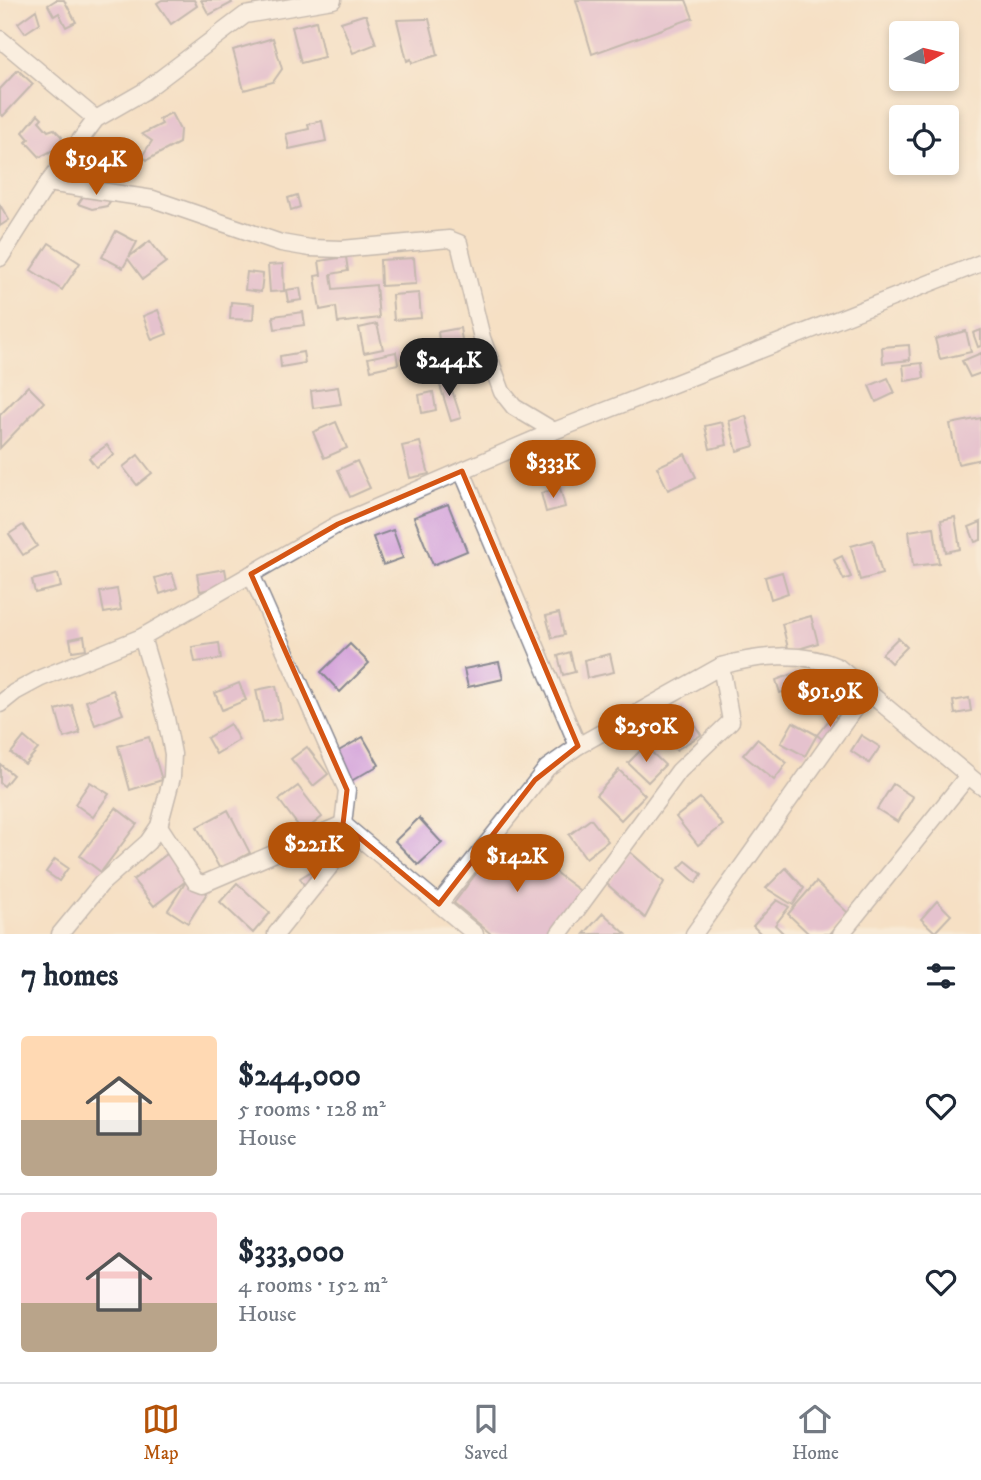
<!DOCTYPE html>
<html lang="en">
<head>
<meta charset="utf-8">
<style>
	:root { --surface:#fff; --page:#f2f2f3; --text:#1f2937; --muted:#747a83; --line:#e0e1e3; --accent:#b45309 }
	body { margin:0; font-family:"IM FELL DW Pica",serif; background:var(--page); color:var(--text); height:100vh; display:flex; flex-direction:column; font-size:26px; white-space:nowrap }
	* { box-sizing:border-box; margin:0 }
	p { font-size:23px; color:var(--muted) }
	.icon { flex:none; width:38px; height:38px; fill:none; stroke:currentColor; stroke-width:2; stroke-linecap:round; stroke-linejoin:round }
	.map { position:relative; height:934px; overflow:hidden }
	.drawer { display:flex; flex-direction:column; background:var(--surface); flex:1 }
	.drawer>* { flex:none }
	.needle { width:46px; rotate:82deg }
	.fabs { position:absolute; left:889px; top:21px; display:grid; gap:14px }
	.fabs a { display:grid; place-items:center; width:70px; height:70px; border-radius:7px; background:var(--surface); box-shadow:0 4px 10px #0003; font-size:35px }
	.price { position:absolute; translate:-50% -60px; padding:0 16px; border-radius:24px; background:var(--accent); color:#fff; font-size:23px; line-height:46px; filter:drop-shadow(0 2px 4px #0008) }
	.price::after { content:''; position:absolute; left:50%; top:42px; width:21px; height:16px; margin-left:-10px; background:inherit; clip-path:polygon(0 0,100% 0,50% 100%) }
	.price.on { background:#222; color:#fff }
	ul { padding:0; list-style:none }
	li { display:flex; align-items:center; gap:21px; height:175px; padding:0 21px }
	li+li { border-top:2px solid var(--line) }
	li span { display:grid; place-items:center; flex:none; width:196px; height:140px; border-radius:7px; color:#555 }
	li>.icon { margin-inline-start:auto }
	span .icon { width:84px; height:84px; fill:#fffc; stroke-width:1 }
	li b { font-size:30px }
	h2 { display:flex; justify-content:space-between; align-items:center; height:84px; padding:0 21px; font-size:30px }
	.menu { display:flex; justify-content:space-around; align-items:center; height:98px; border-top:2px solid var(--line); background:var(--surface); font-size:19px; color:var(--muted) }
	.menu a { display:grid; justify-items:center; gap:4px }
	.menu .on { color:var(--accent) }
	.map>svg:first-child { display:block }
	.building { fill:#d19dd9 }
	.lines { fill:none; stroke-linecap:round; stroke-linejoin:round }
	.minor-casing { stroke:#888891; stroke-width:19 }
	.minor { stroke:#fff; stroke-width:16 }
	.marked { fill:none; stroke:#d45514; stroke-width:5; stroke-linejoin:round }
</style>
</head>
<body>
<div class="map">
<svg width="981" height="934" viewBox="0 0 981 934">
	<rect width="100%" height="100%" fill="#fbf7ec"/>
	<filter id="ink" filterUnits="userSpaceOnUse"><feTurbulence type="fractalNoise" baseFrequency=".0143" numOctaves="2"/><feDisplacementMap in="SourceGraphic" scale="14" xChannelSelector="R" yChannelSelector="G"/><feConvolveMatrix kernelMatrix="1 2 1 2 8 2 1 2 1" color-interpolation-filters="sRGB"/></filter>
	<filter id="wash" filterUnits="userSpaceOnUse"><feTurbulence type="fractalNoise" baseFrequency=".00686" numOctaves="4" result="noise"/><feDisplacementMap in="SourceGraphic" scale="28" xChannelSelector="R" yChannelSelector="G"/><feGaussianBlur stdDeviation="1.57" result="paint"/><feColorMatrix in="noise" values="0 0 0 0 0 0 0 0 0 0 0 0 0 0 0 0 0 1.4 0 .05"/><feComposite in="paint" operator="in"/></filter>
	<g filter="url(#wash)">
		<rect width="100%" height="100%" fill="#f5e0c4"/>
		<g id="blocks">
			<g class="building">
				<polygon points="56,0 64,0 76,22 66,27 59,13 54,16 48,5"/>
				<polygon points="162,0 194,0 197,6 171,24 157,3"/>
				<polygon points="201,0 230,0 232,3 209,15"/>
				<polygon points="576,0 686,0 693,18 592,54"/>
				<polygon points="36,10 40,23 25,33 18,23"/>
				<polygon points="363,15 366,15 376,44 353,53 341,22"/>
				<polygon points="425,19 429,19 438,55 412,63 411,59 407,61 397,20"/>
				<polygon points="316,21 324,57 301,63 292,27"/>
				<polygon points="273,38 282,69 273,82 244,90 233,50"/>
				<polygon points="18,70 33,84 3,116 0,113 0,89"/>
				<polygon points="171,113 180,130 179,143 147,160 142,156 152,141 142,134 162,124 159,119"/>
				<polygon points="38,114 42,118 39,121 48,131 54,129 62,137 57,148 40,157 26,142 29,139 23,132"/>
				<polygon points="322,121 326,141 289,149 286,134 309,129 308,124"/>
				<polygon points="94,181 114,195 107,206 92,209 78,204"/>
				<polygon points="297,195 300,207 291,210 288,198"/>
				<polygon points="0,205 9,220 0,226"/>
				<polygon points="116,231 137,242 129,257 150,241 166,262 143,279 128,259 123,268 102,257"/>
				<polygon points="49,243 80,263 62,290 31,270"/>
				<polygon points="346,257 348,271 331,274 333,289 376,285 379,318 338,323 336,307 320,310 315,276 321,275 319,261"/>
				<polygon points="414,258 416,284 381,286 380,260"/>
				<polygon points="283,264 284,291 270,292 268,265"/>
				<polygon points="247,272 263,274 261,292 245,290"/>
				<polygon points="300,288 302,300 288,302 286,290"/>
				<polygon points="419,293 421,318 394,320 392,295"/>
				<polygon points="231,302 254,304 253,320 230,319"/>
				<polygon points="158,310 167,334 152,340 143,316"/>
				<polygon points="303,312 305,325 275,329 273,316"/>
				<polygon points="377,324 383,349 364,353 359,328"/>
				<polygon points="460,328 463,346 440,349 438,332"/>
				<polygon points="981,330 981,346 978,347 973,333"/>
				<polygon points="966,331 971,352 940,359 935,339"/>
				<polygon points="435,340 439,364 424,366 420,342"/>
				<polygon points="909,345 910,360 883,363 882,347"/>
				<polygon points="303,352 305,363 281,367 280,356"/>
				<polygon points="396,352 398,364 371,370 368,358"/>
				<polygon points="981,353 981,373 970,377 962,361"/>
				<polygon points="922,363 924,378 905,381 903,365"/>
				<polygon points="447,375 461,418 451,421 438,379"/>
				<polygon points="888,378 895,393 876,402 869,386"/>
				<polygon points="28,386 44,402 0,448 0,415"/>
				<polygon points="338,387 341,404 313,408 311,391"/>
				<polygon points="433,392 436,410 422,413 419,395"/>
				<polygon points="746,416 754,446 737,451 729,421"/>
				<polygon points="981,418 981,459 958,464 950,424"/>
				<polygon points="336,422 347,448 324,458 313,432"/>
				<polygon points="722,422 727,445 710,449 705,426"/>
				<polygon points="420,442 429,474 410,478 402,446"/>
				<polygon points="107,445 114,455 96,467 89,458"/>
				<polygon points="685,454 696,477 668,490 657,467"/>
				<polygon points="138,455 152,473 137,485 123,467"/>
				<polygon points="357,461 370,488 350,497 338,470"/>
				<polygon points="560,488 565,507 546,512 541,493"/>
				<polygon points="448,504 467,551 433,565 414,517"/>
				<polygon points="955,517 960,549 946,552 941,520"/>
				<polygon points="981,522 981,540 975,542 969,527"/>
				<polygon points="23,525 37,546 23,555 9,534"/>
				<polygon points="934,527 939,563 913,566 909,531"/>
				<polygon points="393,530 403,558 383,565 373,537"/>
				<polygon points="873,540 882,574 860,580 851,546"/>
				<polygon points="842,556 851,577 844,580 834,560"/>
				<polygon points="225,569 228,586 200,591 197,574"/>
				<polygon points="782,572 788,593 771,599 765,577"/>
				<polygon points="172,573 177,588 160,594 155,578"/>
				<polygon points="58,574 61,587 35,593 32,580"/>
				<polygon points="117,589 121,610 104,613 100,592"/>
				<polygon points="559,613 564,635 552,638 546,616"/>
				<polygon points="811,616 818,643 789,652 782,624"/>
				<polygon points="84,636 86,649 72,651 70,639"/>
				<polygon points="898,638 907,647 891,663 882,654"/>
				<polygon points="219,643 221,659 195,662 192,647"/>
				<polygon points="350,644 369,663 340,692 321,672"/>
				<polygon points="570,652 575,672 563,675 558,656"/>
				<polygon points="610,654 614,672 587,678 584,660"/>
				<polygon points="499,662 503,679 468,687 464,669"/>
				<polygon points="798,672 802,685 780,693 776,680"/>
				<polygon points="239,683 246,700 222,710 215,693"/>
				<polygon points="276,686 282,718 263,722 256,690"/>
				<polygon points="113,690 123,714 95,725 86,701"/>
				<polygon points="969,698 971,711 955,714 953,701"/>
				<polygon points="72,705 80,733 64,738 56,710"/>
				<polygon points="684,706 701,735 676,750 659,721"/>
				<polygon points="833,715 844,723 828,744 817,735"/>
				<polygon points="793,722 817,735 805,756 781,743"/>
				<polygon points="230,724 239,740 216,754 207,738"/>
				<polygon points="861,735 880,747 869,763 851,751"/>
				<polygon points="24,737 38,749 25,764 11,753"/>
				<polygon points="149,737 162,780 130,790 118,746"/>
				<polygon points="363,737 379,765 346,784 330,756"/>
				<polygon points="757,739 787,763 774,780 743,755"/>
				<polygon points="645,746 665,765 648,782 628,763"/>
				<polygon points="307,747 328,774 313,786 291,759"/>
				<polygon points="0,764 13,775 4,786 0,783"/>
				<polygon points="619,770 645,795 621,820 596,795"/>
				<polygon points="90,782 109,794 93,817 75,804"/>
				<polygon points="893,784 913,797 898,822 877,809"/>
				<polygon points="298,786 322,817 303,832 279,800"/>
				<polygon points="700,798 723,825 698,845 676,817"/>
				<polygon points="116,808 137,824 101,872 80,856"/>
				<polygon points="228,810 250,853 220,869 197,827"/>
				<polygon points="419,818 442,843 418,865 395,841"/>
				<polygon points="591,819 608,841 586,858 569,835"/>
				<polygon points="505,835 583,893 552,934 491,934 454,903"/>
				<polygon points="629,851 664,882 645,918 607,884"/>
				<polygon points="167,854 187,880 154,906 133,880"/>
				<polygon points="55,859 68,868 59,881 46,872"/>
				<polygon points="686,861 702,874 696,883 679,868"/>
				<polygon points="317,868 327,886 310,896 300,878"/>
				<polygon points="786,868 804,888 793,905 766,888"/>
				<polygon points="187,880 207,893 188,923 168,910"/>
				<polygon points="816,882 848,913 830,934 809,934 788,914"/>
				<polygon points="237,883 270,913 253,933 220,902"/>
				<polygon points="777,900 789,907 775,925 784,934 761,934 753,926"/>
				<polygon points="937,901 951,915 935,932 921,919"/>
				<polygon points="603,913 626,934 584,934"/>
			</g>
		</g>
	</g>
	<g filter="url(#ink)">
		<use href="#blocks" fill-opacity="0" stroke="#888891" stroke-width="2"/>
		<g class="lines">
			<g class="minor-casing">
				<g id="minor">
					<polyline points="0,39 96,119"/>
					<polyline points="48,183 153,199 281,243 310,248 342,249 449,239 459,243 482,338 502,392 514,407 554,431"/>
					<polyline points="0,258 48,183 96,119 143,92 245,15 333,0"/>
					<polyline points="462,471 578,746"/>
					<polyline points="251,574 347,790 343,824"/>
					<polyline points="0,704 15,692 41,678 142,637 338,524 554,431 981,263"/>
					<polyline points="343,824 475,934"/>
					<polyline points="159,826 195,881 203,884 343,824"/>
					<path d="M439 904 547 768 578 746 721 666C758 655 802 651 838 667L981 786"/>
					<polyline points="60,934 101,884 148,842 159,826 172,777 173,754 166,718 142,637"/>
					<polyline points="276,934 355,835"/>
					<polyline points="559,934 679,771 731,721 721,666"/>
					<polyline points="694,934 866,692"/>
					<polyline points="841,934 967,777"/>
				</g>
			</g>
			<use href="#minor" class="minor"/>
		</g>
	</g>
	<path d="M0 0H981V934H0ZM462 471 578 746 535 780 439 904 343 824 347 790 251 574 338 524Z" fill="#f5e0c4" fill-opacity=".55" fill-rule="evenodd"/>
	<path class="marked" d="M462 471 578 746 535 780 439 904 343 824 347 790 251 574 338 524Z"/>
</svg>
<div class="fabs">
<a><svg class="needle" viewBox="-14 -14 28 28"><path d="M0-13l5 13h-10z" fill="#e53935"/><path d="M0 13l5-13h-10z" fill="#747a83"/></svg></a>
<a><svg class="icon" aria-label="locate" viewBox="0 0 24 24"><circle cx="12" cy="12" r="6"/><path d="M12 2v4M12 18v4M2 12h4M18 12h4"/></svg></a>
</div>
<b class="price" style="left:96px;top:197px">$194K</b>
<b class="price on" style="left:449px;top:398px">$244K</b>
<b class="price" style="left:553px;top:500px">$333K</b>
<b class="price" style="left:830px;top:729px">$91.9K</b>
<b class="price" style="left:646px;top:764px">$250K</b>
<b class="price" style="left:314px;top:882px">$221K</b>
<b class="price" style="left:517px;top:894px">$142K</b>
</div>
<section class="drawer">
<h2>7 homes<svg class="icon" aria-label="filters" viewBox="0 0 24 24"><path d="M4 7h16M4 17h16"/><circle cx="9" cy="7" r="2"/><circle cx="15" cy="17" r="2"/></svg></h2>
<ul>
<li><span style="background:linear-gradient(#ffd9b3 60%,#b9a48a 0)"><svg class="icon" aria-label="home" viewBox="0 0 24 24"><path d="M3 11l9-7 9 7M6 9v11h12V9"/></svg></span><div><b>$244,000</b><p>5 rooms · 128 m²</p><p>House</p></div><svg class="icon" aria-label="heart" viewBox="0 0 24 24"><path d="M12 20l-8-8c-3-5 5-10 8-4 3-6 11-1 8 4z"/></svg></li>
<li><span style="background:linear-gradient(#f6c9c9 65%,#b9a48a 0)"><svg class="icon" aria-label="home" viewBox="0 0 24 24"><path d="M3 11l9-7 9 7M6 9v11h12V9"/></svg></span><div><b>$333,000</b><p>4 rooms · 152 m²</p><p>House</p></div><svg class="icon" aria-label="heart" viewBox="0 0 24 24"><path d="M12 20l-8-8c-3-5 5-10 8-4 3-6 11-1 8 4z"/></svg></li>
</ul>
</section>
<nav class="menu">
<a class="on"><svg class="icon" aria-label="map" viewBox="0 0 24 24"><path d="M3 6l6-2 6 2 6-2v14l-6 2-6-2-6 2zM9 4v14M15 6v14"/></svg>Map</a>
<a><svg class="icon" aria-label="saved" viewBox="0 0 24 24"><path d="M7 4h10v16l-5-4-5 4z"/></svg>Saved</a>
<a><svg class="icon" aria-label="home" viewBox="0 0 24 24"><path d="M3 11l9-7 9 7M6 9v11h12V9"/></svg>Home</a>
</nav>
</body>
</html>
